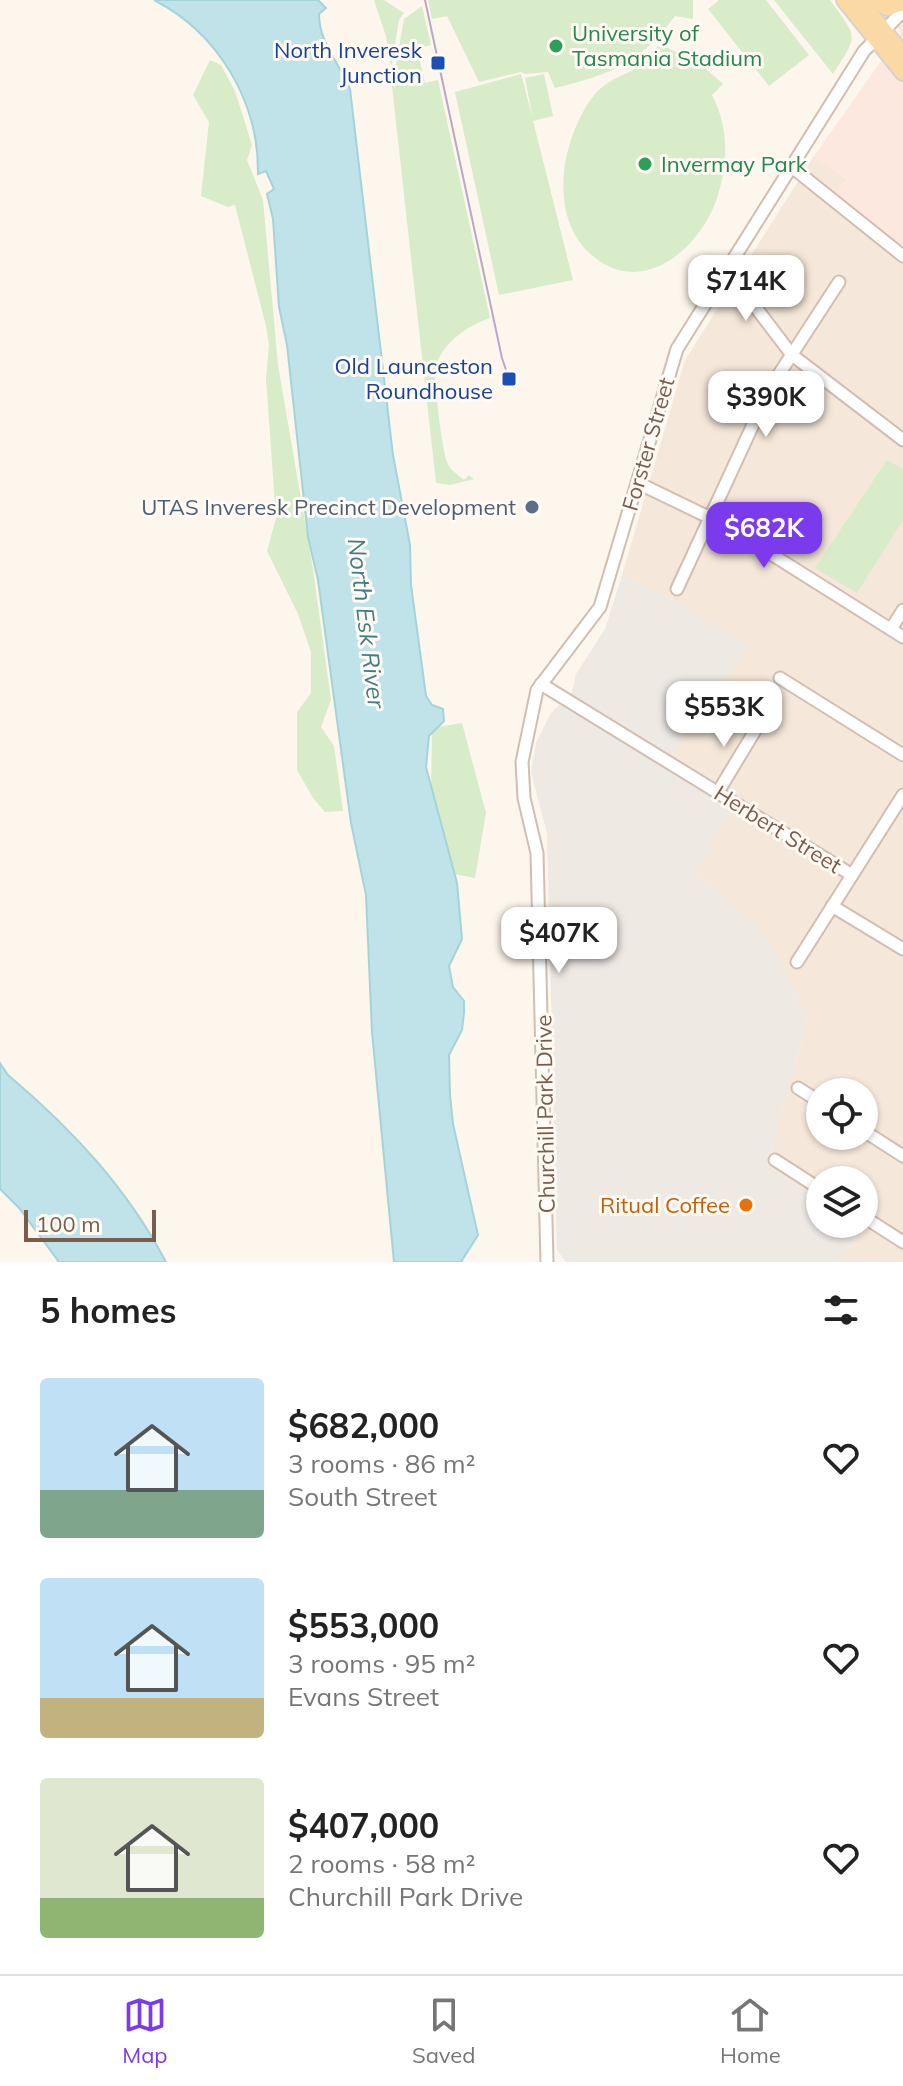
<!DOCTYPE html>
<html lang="en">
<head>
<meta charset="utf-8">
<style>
	:root { --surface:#fff; --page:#f6f6f6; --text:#222; --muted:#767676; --line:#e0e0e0; --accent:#7c3aed }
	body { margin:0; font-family:Mulish,sans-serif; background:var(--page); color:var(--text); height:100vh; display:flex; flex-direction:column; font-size:30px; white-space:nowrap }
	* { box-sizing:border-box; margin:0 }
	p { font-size:26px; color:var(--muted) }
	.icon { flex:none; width:44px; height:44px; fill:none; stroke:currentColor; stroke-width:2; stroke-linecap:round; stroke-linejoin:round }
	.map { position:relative; height:1262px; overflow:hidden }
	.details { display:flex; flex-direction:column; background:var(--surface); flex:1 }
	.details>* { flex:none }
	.fabs { position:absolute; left:806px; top:1078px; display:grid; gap:16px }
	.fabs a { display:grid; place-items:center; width:72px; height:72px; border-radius:50%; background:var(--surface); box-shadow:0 2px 6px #0004; font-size:40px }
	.scale { position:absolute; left:24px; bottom:20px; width:132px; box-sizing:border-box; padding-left:8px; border:4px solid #7a5c4d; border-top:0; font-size:22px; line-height:28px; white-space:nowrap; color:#7a5c4d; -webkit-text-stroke:6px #fffaf3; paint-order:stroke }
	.price { position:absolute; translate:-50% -68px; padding:0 18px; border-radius:16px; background:#fff; color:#222; font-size:26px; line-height:52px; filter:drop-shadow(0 2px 4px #0008) }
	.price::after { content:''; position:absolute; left:50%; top:48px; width:24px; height:18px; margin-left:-12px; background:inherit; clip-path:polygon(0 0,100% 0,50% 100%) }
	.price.current { background:var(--accent); color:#fff }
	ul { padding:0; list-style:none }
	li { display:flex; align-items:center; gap:24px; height:200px; padding:0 40px }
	li span { display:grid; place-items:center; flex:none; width:224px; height:160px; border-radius:8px; color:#555 }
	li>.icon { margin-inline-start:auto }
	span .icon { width:96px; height:96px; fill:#fffc; stroke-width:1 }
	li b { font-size:34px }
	h2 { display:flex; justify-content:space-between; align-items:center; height:96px; padding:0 40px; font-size:34px }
	.tab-bar { display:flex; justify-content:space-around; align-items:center; height:112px; border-top:2px solid var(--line); background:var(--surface); font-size:22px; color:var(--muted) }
	.tab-bar a { display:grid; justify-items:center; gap:4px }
	.tab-bar .current { color:var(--accent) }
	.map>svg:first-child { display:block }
	.residential { fill:#f5e8da; fill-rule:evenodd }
	.commercial { fill:#fde8e0 }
	.industrial { fill:#efe9e4 }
	.green { fill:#d8ecc9 }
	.water { fill:#bfe3e8; stroke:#a5d3da; stroke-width:2 }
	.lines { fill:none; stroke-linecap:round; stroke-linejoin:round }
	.minor-casing { stroke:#d1beb0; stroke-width:15 }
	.major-casing { stroke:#dad1cd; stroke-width:18 }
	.minor { stroke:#fff; stroke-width:11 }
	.major { stroke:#fbd9a5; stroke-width:14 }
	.tram { stroke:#b9a8c9; stroke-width:2 }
	.leisure-dot { fill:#2e9e5b; stroke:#fffaf3; stroke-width:3 }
	.transit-dot { fill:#1a4fb4; stroke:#fffaf3; stroke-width:3 }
	.service-dot { fill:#5c6f8a; stroke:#fffaf3; stroke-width:3 }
	.food-dot { fill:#e8710a; stroke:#fffaf3; stroke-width:3 }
	.labels { text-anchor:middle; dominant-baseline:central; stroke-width:6; stroke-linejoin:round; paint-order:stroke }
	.leisure-label { font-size:22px; fill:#27864d; stroke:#fffaf3; text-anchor:start }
	.transit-label { font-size:22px; fill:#164399; stroke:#fffaf3; text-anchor:end }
	.street-label { font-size:22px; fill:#7a5c4d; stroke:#fffaf3 }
	.service-label { font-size:22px; fill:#4e5e75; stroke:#fffaf3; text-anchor:end }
	.food-label { font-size:22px; fill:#c56008; stroke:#fffaf3; text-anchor:end }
	.water-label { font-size:24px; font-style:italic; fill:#437c86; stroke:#fffaf3 }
</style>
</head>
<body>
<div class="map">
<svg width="903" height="1262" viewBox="0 0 903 1262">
	<rect width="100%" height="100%" fill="#fdf6ec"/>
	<path class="residential" d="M814 156 846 179 835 208 903 264V1262H840L861 1228 857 1224H864V1180H820V1200L767 1165 808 1017 766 934 695 872 672 754 675 601 622 575 685 360ZM820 1092H864V1136H820Z"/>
	<polygon class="commercial" points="878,0 903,0 903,264 835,208 834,195 846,179 814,156 901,33"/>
	<polygon class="industrial" points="622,575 675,601 748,646 672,754 740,795 695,872 766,934 808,1017 767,1165 820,1200 820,1224 857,1224 862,1227 840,1262 566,1262 557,1250 547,833 531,772 536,743 551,713 572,692 576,674 605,629"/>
	<g class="green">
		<polygon points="374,0 384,0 404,13 399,20 391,68 386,36"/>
		<path d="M428 0H693V19L675 16C639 64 612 74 555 88L548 72 525 74 521 72 479 82 447 16 432 19Z"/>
		<polygon points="719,0 766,0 809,55 769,86 708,9"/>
		<path d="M774 0H830C858 39 859 34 833 74Z"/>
		<path d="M422 6 431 45 417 49 425 83 438 80 490 318C468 325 441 344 436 367 433 379 442 449 447 462 449 469 458 475 464 480L469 475 474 479 450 485 436 483 392 86 404 19Z"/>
		<path d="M663 46 697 61 723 84 712 95C730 130 728 165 716 201 700 246 647 295 598 260 545 223 560 138 595 94 608 78 631 74 641 64 646 59 650 52 657 47Z"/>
		<polygon points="210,60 221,65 235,91 252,145 247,160 263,200 278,365 313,569 331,700 321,727 334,746 343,811 325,812 313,798 297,770 297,712 311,693 311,652 298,614 267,551 276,518 266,379 269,345 266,326 235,205 228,207 201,196 209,122 193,95"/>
		<polygon points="521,74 533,119 525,78 544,74 553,116 533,121 573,280 499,295 455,92"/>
		<polygon points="887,460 903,469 903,520 857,593 815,568"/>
		<polygon points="462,723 486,813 475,878 449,873 431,792 432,728"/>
	</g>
	<g class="water">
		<path d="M154 0H318L326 8 319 14C319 43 339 62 350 89L393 455 410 545 411 585 426 696 432 705 443 709 444 721 429 736 426 767 457 883 462 939 449 966 453 987 464 1001V1013L462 1030 449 1055 450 1095 453 1124 478 1235 461 1262H394L372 1032 366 895 351 823 318 580 308 537 287 345 279 307 273 219 267 194 274 189 266 171 258 174C259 101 218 33 154 0Z"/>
		<path d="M0 1063 8 1075C72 1129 127 1188 166 1262H59L19 1208 0 1189Z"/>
	</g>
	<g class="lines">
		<g class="minor-casing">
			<g id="minor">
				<polyline points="793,168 903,256"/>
				<polyline points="728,271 792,355 903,440"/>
				<polyline points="638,483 725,525 903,637"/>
				<polyline points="677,589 770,388 839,282"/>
				<polyline points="891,629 903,610"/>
				<polyline points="780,678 903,755"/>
				<polyline points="541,684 852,875"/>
				<polyline points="718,792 759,724"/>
				<polyline points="832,906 903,949"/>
				<polyline points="797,962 903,795"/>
				<polyline points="798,1088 820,1102"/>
				<polyline points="864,1131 903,1156"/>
				<polyline points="775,1160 820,1189"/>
				<polyline points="864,1217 903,1242"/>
				<polyline points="547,1262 537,853 524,798 522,762 537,690 600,607 677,349 864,51 903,11"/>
			</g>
		</g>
		<g class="major-casing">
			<g id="major">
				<polyline points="844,0 903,73"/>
				<polyline points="860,0 903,54"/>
				<polyline points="872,0 887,8 903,3"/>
			</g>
		</g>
		<use href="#minor" class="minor"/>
		<use href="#major" class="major"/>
		<polyline class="tram" points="425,0 502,358 511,385"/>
	</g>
	<g class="leisure-dot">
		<circle cx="556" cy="46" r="8"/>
		<circle cx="645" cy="164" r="8"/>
	</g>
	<g class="transit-dot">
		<rect x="430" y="55" width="16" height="16" rx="4"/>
		<rect x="501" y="371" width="16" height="16" rx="4"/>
	</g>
	<circle class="service-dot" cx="532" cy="507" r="8"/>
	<circle class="food-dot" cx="746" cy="1205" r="8"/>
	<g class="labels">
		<g class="leisure-label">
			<text x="572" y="33">University of<tspan x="572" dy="25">Tasmania Stadium</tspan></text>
			<text x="661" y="164">Invermay Park</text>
		</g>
		<g class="transit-label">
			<text x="422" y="50">North Inveresk<tspan x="422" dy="25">Junction</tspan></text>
			<text x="493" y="366">Old Launceston<tspan x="493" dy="25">Roundhouse</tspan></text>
		</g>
		<g class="street-label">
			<text transform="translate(648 444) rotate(-74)">Forster Street</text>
			<text transform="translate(778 829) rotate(32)">Herbert Street</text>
			<text transform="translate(545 1114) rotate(-91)">Churchill Park Drive</text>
		</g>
		<g class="service-label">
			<text x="516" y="507">UTAS Inveresk Precinct Development</text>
		</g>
		<g class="food-label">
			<text x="730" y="1205">Ritual Coffee</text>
		</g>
		<g class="water-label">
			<text transform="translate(367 623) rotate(83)">North Esk River</text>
		</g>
	</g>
</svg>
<div class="fabs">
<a><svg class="icon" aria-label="locate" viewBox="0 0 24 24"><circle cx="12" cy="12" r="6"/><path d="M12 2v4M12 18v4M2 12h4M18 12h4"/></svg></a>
<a><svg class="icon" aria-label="layers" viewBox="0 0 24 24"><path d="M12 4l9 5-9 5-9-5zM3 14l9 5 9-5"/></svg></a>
</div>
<div class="scale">100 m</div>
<b class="price" style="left:746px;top:323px">$714K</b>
<b class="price" style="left:766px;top:439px">$390K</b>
<b class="price current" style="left:764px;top:570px">$682K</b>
<b class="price" style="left:724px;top:749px">$553K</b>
<b class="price" style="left:559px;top:975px">$407K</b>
</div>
<section class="details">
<h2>5 homes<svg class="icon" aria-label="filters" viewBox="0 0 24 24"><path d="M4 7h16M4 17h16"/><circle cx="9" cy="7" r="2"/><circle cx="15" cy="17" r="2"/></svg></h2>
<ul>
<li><span style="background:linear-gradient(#bfe0f5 70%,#7fa58c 0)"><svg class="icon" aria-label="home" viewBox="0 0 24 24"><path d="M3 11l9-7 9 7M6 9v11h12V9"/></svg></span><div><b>$682,000</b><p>3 rooms · 86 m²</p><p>South Street</p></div><svg class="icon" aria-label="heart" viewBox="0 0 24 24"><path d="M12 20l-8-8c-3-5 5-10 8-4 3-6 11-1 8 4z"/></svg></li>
<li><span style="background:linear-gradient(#bfe0f5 75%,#c2b280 0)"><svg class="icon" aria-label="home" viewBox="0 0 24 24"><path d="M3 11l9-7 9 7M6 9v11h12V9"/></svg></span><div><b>$553,000</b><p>3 rooms · 95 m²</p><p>Evans Street</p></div><svg class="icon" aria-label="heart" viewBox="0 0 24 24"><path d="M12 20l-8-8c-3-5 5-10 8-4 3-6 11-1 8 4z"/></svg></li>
<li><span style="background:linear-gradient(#dfe7d0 75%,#8fb573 0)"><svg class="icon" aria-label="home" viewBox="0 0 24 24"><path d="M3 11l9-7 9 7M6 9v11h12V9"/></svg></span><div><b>$407,000</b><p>2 rooms · 58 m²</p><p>Churchill Park Drive</p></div><svg class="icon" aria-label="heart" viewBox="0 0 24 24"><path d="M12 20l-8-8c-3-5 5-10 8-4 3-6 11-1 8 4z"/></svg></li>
</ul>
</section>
<nav class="tab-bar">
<a class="current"><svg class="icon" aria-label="map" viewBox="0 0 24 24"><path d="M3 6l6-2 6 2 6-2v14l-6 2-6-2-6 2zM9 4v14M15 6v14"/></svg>Map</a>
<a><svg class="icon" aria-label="saved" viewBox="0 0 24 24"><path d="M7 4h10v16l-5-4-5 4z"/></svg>Saved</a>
<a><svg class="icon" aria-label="home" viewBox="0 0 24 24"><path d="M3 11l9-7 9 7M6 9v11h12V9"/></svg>Home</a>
</nav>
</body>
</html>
